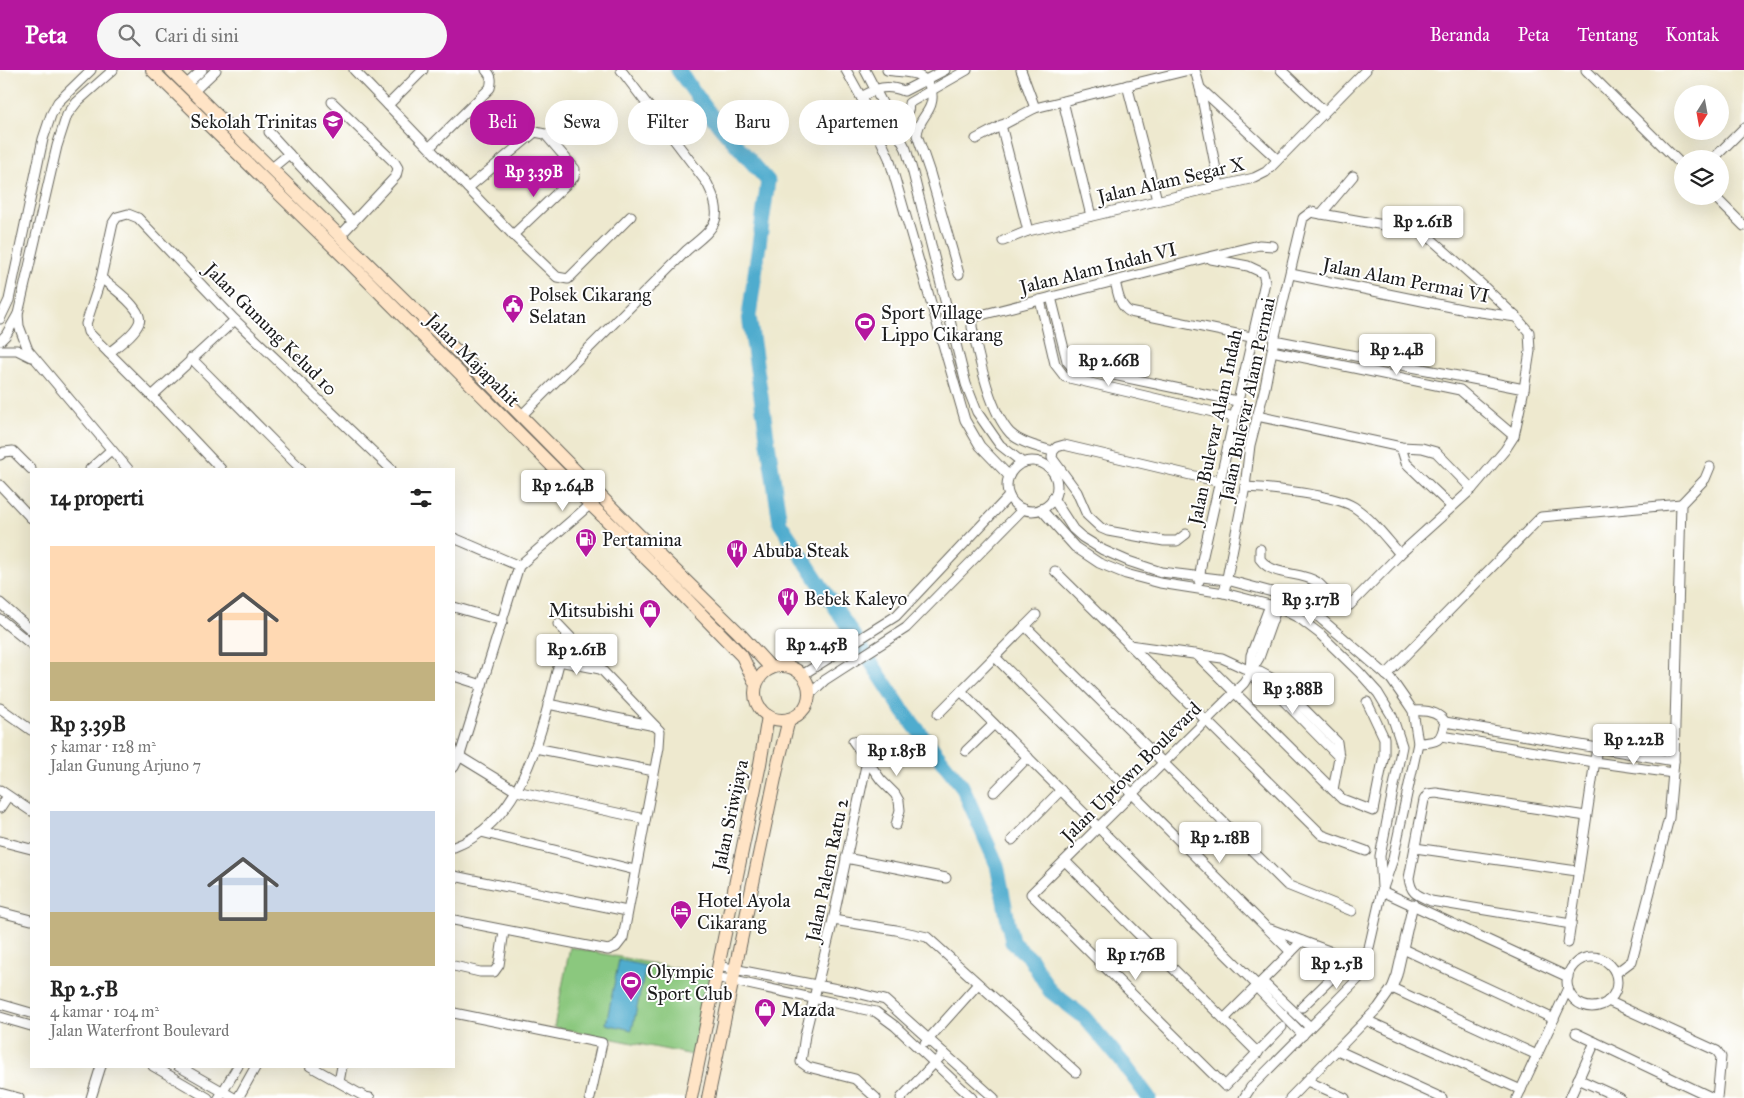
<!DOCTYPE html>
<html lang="id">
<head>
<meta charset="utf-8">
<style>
	:root { --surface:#fff; --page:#f6f6f6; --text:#222; --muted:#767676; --accent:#b5179e }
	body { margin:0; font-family:"IM FELL Great Primer",serif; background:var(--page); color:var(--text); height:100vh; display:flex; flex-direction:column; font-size:19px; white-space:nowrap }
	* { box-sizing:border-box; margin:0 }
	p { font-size:16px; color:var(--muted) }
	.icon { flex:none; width:28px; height:28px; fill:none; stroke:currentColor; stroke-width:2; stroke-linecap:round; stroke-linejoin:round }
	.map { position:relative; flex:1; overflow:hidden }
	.sheet { position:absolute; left:30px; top:398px; width:425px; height:600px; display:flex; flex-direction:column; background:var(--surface); border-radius:0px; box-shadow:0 5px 20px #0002 }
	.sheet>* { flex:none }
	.banner { position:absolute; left:470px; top:30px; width:475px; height:45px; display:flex; gap:10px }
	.needle { width:32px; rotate:191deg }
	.fabs { position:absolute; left:1674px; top:15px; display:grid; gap:10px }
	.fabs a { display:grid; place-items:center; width:55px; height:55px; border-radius:50%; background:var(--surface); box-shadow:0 5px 20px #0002; font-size:25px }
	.price { position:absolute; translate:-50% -42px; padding:0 11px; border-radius:5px; background:#fff; color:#222; font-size:16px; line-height:32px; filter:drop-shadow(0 1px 2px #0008) }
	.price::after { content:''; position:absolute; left:50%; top:30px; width:15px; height:11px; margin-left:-8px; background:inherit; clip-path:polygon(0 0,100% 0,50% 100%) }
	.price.selected { background:var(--accent); color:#fff }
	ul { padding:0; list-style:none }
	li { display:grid; align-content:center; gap:10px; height:265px; padding:0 20px }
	li span { display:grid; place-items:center; height:155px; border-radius:0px; color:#555 }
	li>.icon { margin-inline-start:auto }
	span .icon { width:90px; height:90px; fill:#fffc; stroke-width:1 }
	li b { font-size:21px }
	h2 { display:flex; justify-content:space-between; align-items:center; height:60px; padding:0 20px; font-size:21px }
	.pill { padding:0 18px; border-radius:22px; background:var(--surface); box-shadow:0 5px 20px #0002; font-size:18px; line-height:45px }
	.pill.selected { background:var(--accent); color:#fff }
	header { display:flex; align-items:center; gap:30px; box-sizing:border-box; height:70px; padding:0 25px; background:var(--accent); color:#fff }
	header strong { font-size:24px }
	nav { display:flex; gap:28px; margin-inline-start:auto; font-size:18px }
	.search { width:350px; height:45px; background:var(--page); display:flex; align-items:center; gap:12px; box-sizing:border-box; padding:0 18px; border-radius:28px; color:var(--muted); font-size:19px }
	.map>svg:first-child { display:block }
	.green { fill:#8bc87e; stroke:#54724d }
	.water { fill:#4facce; stroke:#366475 }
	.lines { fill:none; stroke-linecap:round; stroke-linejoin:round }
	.river { stroke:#4facce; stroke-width:15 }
	.street-casing { stroke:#66645b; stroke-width:11 }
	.secondary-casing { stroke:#66645b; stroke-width:14 }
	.street { stroke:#fff; stroke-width:9 }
	.secondary { stroke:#ffe4c6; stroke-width:12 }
	.labels { text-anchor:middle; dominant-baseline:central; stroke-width:4; stroke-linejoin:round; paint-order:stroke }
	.poi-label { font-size:19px; fill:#1c1c1c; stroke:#fff; text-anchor:start }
	.street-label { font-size:19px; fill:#1c1c1c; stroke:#fff }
</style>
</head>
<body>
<header>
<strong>Peta</strong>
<div class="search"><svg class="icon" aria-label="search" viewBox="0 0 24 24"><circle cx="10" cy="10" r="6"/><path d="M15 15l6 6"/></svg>Cari di sini</div>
<nav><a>Beranda</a><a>Peta</a><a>Tentang</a><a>Kontak</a></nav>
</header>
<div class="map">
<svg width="1744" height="1028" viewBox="0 0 1744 1028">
	<rect width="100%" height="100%" fill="#fff"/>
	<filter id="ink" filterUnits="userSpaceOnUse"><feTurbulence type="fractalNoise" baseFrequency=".02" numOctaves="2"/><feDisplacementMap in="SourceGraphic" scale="10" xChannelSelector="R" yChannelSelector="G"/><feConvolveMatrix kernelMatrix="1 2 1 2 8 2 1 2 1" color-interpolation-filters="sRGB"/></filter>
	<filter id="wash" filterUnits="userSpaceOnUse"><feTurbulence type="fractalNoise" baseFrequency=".0096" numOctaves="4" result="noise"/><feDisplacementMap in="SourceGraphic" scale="20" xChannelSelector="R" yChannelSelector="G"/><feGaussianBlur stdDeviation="1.12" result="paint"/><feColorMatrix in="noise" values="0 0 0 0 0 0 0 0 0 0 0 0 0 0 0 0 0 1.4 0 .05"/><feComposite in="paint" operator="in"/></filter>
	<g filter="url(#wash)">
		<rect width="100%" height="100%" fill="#eee9cf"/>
		<polygon class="green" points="570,877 709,905 693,985 554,957"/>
		<polygon class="water" points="619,890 646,896 632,960 606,954"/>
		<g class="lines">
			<polyline class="river" points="678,0 713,48 768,111 749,246 780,453 903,641 962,716 997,795 1012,872 1030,888 1050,921 1084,947 1123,993 1149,1028"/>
		</g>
	</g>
	<g filter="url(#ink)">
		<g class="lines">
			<g class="street-casing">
				<g id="street">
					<polyline points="354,0 513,165 557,207 568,209 631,146"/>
					<polyline points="846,0 861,27 889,88 965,350 980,376 1009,406"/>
					<polyline points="865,0 906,79 913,103 966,314 977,342 995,368 1000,375 1023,393"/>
					<path d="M887 0C904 3 920 0 929 15 932 21 933 28 931 34 928 45 918 50 917 65L930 103 959 204"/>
					<polyline points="1021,0 1035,38"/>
					<polyline points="1195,0 1200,18 1219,115"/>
					<polyline points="1281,0 1324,41"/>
					<polyline points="1586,0 1682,95"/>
					<polyline points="186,15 202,0"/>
					<polyline points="1127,15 1157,130"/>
					<polyline points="1200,18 1277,89"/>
					<polyline points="193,22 216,0"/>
					<path d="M861 27C878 18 885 14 904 21L945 0"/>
					<polyline points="1063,31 1091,146"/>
					<polyline points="332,32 395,93 398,98 396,106 340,166"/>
					<polyline points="388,35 423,0"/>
					<polyline points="1001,55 1028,161"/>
					<polyline points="269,62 289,84 272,98"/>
					<path d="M878 62C893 56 909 52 909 33L967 0"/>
					<polyline points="976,69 1035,38 1189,0"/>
					<path d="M430 77 490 18C492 11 492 6 486 0"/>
					<polyline points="289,84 353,152"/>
					<polyline points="1713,89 1744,58"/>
					<polyline points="468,118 535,62 545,64 575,99 574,107 513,165"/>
					<polyline points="1714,126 1744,156"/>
					<polyline points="1321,144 1353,106"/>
					<polyline points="1003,171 1028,161 1254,108 1266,102 1366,0"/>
					<polyline points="1291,204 1466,240 1516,247"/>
					<path d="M101 208C111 216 145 240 139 253 134 265 118 275 109 283"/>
					<path d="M1115 211C1118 223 1119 236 1130 242L1251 267"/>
					<polyline points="1051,227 1067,291 1071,296 1237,331"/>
					<polyline points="1040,230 1055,294 1065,307 1234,347"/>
					<polyline points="18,244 19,256 28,280 128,399"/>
					<polyline points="0,249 9,230 43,69 51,45 58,32 91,0"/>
					<polyline points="1274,270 1524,319"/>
					<polyline points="0,271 6,265 18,244 57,76 67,45 77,32 113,0"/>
					<polyline points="0,280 17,280 31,287"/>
					<polyline points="1272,281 1460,320 1514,366"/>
					<polyline points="191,288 301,399"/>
					<polyline points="152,326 235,250"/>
					<path d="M521 346 687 180C715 157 726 150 707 113L621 0"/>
					<polyline points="1257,346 1401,377 1422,378 1436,382 1472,419"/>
					<polyline points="1401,377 1406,393 1451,436"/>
					<path d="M1053 381C1040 378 1019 372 1010 363 989 340 979 287 972 257V251L977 246 1205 188 1259 175 1273 176"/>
					<polyline points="1053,381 1052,388 1077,422 1087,445 1101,458 1108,461 1164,471 1177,471 1186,464"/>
					<polyline points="1053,381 1057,377 1064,375 1220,412"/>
					<polyline points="0,385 4,382 13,381 31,399"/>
					<circle cx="1032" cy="416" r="25"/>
					<polyline points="90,399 111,380"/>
					<polyline points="221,399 152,326 88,262 86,254 101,208 113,153 117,147 128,144 138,148 235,250 391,399"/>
					<polyline points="0,415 31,448"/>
					<path d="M1245 417C1269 418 1336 425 1354 437 1372 449 1386 468 1400 484"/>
					<polyline points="1053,428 1073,459 1082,467 1103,480 1128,491 1161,502 1227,510 1272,522 1293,530 1313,542 1391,609 1407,632 1413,641 1418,673 1393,789 1382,821 1365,895 1359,908 1251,1017 1244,1028"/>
					<polyline points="1041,439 1075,477 1099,493 1126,504 1160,513 1224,523 1277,537 1299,548 1320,564 1360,603 1378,623 1392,646 1402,676 1380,786 1382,817"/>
					<polyline points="454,468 519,496"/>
					<polyline points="1055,501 1322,765 1366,781"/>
					<polyline points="1199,511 1202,490 1265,212 1263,203 1248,196 1211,189"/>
					<path d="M1224 523 1245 417 1250 375 1265 317 1274 270 1303 148 1311 142 1316 143 1412 160 1429 167 1478 211 1516 247 1529 262 1530 281 1524 319 1514 366 1505 380 1472 419 1400 484 1350 535C1337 540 1326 518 1317 512 1299 501 1273 507 1260 489V479"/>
					<polyline points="0,533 31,560"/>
					<polyline points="454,537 503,551"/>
					<polyline points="1277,537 1259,588 1244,613 1031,824 1225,1016 1282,957"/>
					<polyline points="0,549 31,574"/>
					<polyline points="1025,556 1287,815 1352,841"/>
					<polyline points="1129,575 1222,588 1250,601 1260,602 1275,610 1337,672 1339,687 1333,720"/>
					<polyline points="1196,584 1342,729 1373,741 1384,685 1384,668 1367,632"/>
					<polyline points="995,587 1291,882"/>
					<polyline points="559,591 600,599"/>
					<polyline points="1250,601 1256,610 1270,617 1339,687"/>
					<polyline points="1250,601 1251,585 1270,535"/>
					<polyline points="802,605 896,546 1009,426"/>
					<polyline points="1386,605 1541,447 1681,434"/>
					<polyline points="454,606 482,615"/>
					<polyline points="961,621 1258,916 1260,921 1303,965"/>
					<polyline points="809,625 825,610 842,599 906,558 1023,439"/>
					<polyline points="548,634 655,656"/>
					<polyline points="0,638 31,660"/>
					<path d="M1413 641C1425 640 1438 641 1445 652 1441 672 1438 672 1418 673"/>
					<polyline points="938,644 1036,545"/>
					<polyline points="1445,652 1674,691"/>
					<polyline points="1442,666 1594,692 1673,703"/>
					<polyline points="853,671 881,710 895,724 899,731 900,740 896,755"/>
					<polyline points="535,678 654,701"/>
					<polyline points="966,681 994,654"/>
					<polyline points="454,683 516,721 645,749"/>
					<polyline points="867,691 833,850 805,965 801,992 808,997 855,1009 876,1028"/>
					<polyline points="454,697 460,685 519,496 601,425"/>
					<polyline points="0,720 31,741"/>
					<polyline points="994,722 1028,687"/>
					<polyline points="0,738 8,726"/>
					<polyline points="481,762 635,800"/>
					<polyline points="1012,770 1061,720"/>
					<polyline points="0,771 31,779"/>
					<path d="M454 777C534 747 545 635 567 565"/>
					<polyline points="1415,778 1577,801"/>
					<polyline points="846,788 946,808"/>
					<polyline points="1065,791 1258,983"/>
					<polyline points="454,806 627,841"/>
					<polyline points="1382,821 1568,907"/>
					<polyline points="0,842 31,850"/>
					<polyline points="454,850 608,880 616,877 623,868 659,677 660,661 558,554"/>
					<polyline points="833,850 896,860 927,867 1076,1002"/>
					<path d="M1571 854 1431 831C1417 825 1411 824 1409 808L1424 730 1428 724 1436 723 1586 746"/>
					<polyline points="1270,859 1345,887 1341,899 1302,937"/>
					<polyline points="1568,873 1597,677"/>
					<polyline points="1403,879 1554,949"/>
					<circle cx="1592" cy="912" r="25"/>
					<polyline points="454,896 480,902 494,902 499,895 504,861"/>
					<polyline points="718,896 853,922 885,930 994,1028"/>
					<polyline points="1616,903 1632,891 1669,748 1674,691 1681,434 1705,409 1710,397"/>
					<polyline points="716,907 876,942 895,956 972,1028"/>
					<polyline points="1258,916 1266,915 1310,957"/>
					<polyline points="1392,918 1537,985"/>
					<polyline points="1608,931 1717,981 1721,987 1717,1028"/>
					<polyline points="0,934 31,943"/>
					<polyline points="454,943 602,973 590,1028"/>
					<polyline points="0,947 31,956"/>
					<polyline points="1224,949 1302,871"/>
					<polyline points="1366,950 1521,1020"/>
					<polyline points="1576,963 1713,1028"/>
					<polyline points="925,973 978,914"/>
					<polyline points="1337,980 1442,1028"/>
					<polyline points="153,996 208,1028"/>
					<polyline points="178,996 234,1028"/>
					<polyline points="310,996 365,1027 370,1028"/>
					<polyline points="1578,1009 1620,1028"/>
					<polyline points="1307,1011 1345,1028"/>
					<polyline points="339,1012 342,996"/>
					<polyline points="0,1023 19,1028"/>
					<polyline points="91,1028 101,996"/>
					<polyline points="219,1028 238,996"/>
					<polyline points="238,1028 256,996"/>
					<polyline points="901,1028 944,983"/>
					<polyline points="1290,1028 1378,938 1392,918 1397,905 1413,834"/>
					<polyline points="1517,1028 1568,918"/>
					<polyline points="1570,1028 1595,972"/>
				</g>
			</g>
			<g class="secondary-casing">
				<g id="secondary">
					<polyline points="152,0 349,192 590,434 671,513 742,586 756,615"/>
					<polyline points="171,0 483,307 638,464 738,562 771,598"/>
					<circle cx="782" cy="623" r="27"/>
					<polyline points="691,1028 760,694 768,646"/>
					<polyline points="708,1028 778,694 789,649"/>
				</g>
			</g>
			<use href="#street" class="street"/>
			<use href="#secondary" class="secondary"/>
		</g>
	</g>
	<defs>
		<g id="school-pin" transform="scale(1.125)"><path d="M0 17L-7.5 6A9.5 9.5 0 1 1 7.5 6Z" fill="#b5179e" stroke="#fff"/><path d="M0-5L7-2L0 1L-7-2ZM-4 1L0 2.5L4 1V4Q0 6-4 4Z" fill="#fff"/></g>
		<g id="civic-pin" transform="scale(1.125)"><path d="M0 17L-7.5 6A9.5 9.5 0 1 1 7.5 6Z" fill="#b5179e" stroke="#fff"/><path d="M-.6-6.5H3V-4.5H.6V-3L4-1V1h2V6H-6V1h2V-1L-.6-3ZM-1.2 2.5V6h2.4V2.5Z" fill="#fff"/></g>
		<g id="stadium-pin" transform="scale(1.125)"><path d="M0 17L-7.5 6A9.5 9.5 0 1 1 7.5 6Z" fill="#b5179e" stroke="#fff"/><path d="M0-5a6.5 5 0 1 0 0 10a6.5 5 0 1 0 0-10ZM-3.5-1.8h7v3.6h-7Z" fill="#fff"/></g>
		<g id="fuel-pin" transform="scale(1.125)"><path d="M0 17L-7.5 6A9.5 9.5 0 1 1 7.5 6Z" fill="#b5179e" stroke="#fff"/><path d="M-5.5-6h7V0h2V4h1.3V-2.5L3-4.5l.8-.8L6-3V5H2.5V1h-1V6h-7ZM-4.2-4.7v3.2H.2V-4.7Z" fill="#fff"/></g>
		<g id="restaurant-pin" transform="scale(1.125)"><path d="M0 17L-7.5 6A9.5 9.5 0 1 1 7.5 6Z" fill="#b5179e" stroke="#fff"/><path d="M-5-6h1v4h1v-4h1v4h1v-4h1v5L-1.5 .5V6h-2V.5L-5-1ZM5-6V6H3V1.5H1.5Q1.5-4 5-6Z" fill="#fff"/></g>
		<g id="shop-pin" transform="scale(1.125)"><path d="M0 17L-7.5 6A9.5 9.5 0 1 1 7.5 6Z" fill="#b5179e" stroke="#fff"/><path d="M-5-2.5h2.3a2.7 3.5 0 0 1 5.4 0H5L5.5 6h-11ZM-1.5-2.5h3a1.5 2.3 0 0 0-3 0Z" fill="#fff"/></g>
		<g id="hotel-pin" transform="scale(1.125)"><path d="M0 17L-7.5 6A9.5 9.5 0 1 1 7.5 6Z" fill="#b5179e" stroke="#fff"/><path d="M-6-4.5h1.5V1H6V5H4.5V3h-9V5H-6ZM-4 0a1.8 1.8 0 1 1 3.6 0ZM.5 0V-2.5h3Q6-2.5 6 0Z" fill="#fff"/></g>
	</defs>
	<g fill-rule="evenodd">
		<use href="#school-pin" x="333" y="51"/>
		<use href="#civic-pin" x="513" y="235"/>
		<use href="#stadium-pin" x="865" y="253"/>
		<use href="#fuel-pin" x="586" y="469"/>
		<use href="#restaurant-pin" x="737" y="480"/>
		<use href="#restaurant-pin" x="788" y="528"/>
		<use href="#shop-pin" x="650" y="540"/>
		<use href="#hotel-pin" x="681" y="841"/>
		<use href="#stadium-pin" x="631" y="912"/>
		<use href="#shop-pin" x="765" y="939"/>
	</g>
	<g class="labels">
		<g class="poi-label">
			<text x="317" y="51" text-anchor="end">Sekolah Trinitas</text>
			<text x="529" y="224">Polsek Cikarang<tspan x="529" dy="22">Selatan</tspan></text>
			<text x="881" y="242">Sport Village<tspan x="881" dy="22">Lippo Cikarang</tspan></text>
			<text x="602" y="469">Pertamina</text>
			<text x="753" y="480">Abuba Steak</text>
			<text x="804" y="528">Bebek Kaleyo</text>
			<text x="634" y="540" text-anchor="end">Mitsubishi</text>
			<text x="697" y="830">Hotel Ayola<tspan x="697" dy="22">Cikarang</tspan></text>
			<text x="647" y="901">Olympic<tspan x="647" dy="22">Sport Club</tspan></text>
			<text x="781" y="939">Mazda</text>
		</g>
		<g class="street-label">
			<text transform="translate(1171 110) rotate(-13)">Jalan Alam Segar X</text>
			<text transform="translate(1098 198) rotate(-14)">Jalan Alam Indah VI</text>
			<text transform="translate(1406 210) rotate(11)">Jalan Alam Permai VI</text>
			<text transform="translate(271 259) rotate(45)">Jalan Gunung Kelud 10</text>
			<text transform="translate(473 290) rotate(45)">Jalan Majapahit</text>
			<text transform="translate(1247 329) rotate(-78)">Jalan Bulevar Alam Permai</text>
			<text transform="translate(1215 357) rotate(-78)">Jalan Bulevar Alam Indah</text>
			<text transform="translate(1131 702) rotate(-45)">Jalan Uptown Boulevard</text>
			<text transform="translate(730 745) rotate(-78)">Jalan Sriwijaya</text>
			<text transform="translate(827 800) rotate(-78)">Jalan Palem Ratu 2</text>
		</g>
	</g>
</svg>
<div class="fabs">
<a><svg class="needle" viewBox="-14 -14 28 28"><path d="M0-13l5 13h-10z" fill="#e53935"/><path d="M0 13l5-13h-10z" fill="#767676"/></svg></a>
<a><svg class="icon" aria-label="layers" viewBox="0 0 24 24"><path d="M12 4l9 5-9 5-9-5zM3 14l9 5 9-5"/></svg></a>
</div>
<b class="price selected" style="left:534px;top:128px">Rp 3.39B</b>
<b class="price" style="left:1423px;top:178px">Rp 2.61B</b>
<b class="price" style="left:1397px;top:306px">Rp 2.4B</b>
<b class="price" style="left:1109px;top:317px">Rp 2.66B</b>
<b class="price" style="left:563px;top:442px">Rp 2.64B</b>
<b class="price" style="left:1311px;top:556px">Rp 3.17B</b>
<b class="price" style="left:817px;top:601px">Rp 2.45B</b>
<b class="price" style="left:577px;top:606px">Rp 2.61B</b>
<b class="price" style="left:1293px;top:645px">Rp 3.88B</b>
<b class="price" style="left:1634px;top:696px">Rp 2.22B</b>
<b class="price" style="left:897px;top:707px">Rp 1.85B</b>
<b class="price" style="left:1220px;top:794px">Rp 2.18B</b>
<b class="price" style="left:1136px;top:911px">Rp 1.76B</b>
<b class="price" style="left:1337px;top:920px">Rp 2.5B</b>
<div class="banner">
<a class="pill selected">Beli</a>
<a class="pill">Sewa</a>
<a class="pill">Filter</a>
<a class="pill">Baru</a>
<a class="pill">Apartemen</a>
</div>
<section class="sheet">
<h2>14 properti<svg class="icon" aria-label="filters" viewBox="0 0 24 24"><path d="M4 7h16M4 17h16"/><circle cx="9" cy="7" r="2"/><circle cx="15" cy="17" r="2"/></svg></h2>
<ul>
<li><span style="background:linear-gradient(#ffd9b3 75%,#c2b280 0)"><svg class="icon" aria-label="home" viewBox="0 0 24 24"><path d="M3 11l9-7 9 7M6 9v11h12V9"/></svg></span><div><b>Rp 3.39B</b><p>5 kamar · 128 m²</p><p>Jalan Gunung Arjuno 7</p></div></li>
<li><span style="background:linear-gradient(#c9d6e8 65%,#c2b280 0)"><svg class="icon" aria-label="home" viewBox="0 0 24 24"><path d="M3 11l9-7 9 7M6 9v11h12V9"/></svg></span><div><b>Rp 2.5B</b><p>4 kamar · 104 m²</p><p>Jalan Waterfront Boulevard</p></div></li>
</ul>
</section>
</div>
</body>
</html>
